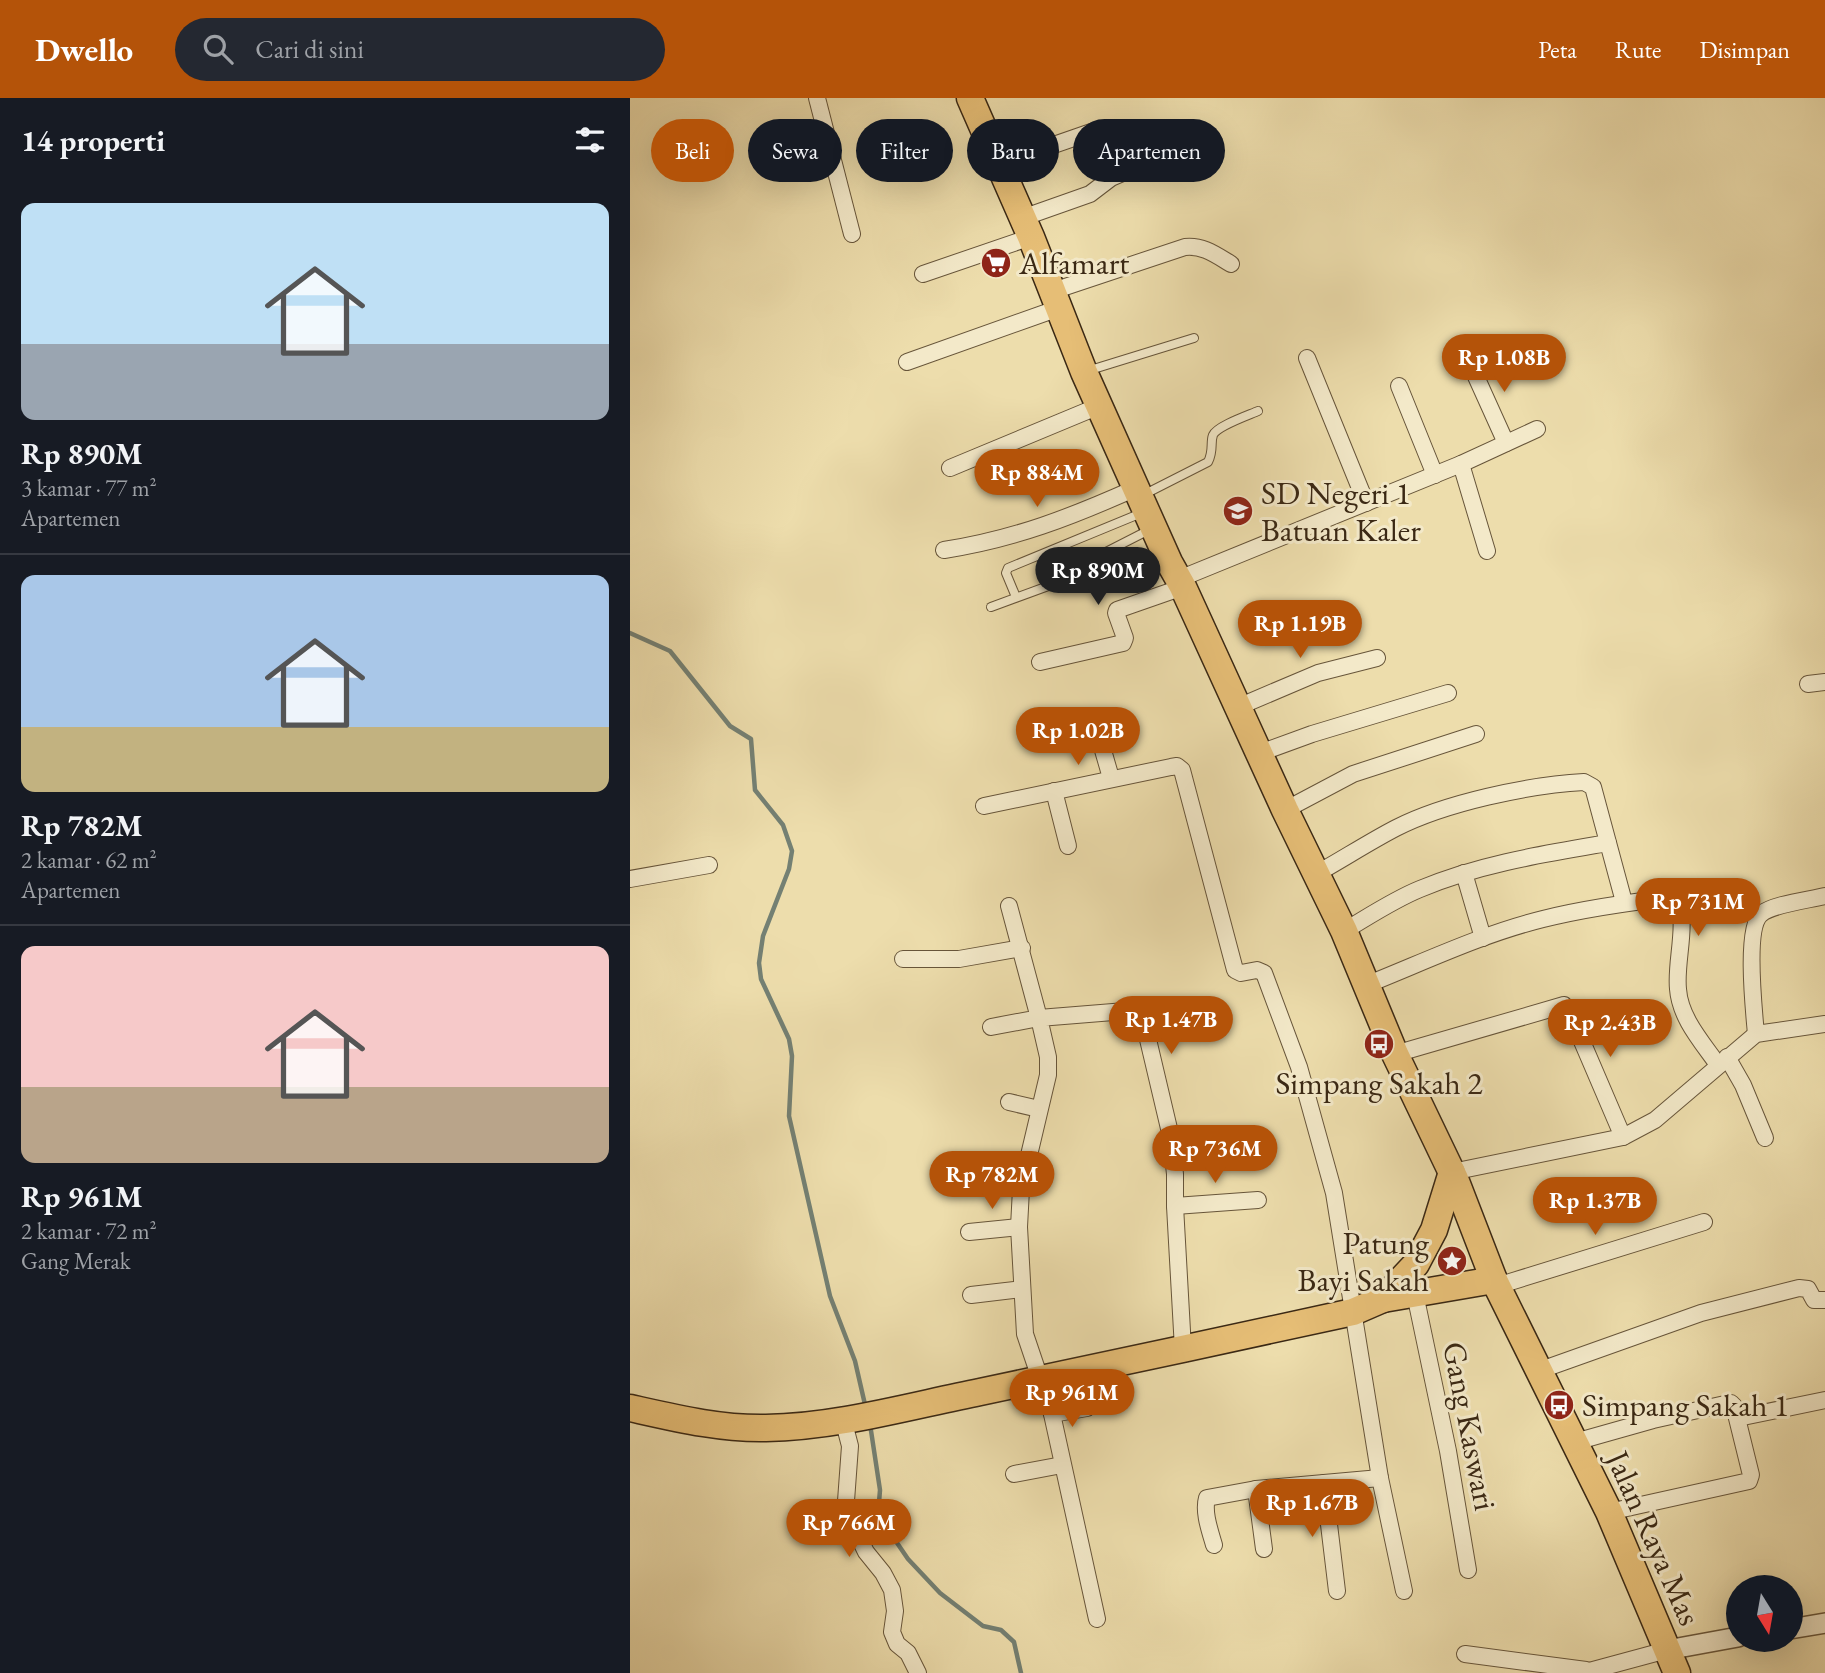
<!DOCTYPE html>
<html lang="id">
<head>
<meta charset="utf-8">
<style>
	:root { --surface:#171b24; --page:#242831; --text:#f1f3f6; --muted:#9ea1a6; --line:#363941; --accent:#b45309 }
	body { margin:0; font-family:"EB Garamond",serif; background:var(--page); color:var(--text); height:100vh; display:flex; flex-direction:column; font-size:26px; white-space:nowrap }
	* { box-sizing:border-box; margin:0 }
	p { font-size:23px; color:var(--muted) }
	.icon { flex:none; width:38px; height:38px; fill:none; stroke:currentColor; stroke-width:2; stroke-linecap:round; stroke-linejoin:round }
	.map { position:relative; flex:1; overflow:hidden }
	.side { display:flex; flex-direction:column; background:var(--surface); width:630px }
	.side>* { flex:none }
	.top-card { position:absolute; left:21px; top:21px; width:665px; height:63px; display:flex; gap:14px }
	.needle { width:46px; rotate:169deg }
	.buttons { position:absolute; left:1096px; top:1477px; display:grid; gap:14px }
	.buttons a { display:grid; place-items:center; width:77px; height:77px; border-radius:50%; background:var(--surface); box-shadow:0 7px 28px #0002; font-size:35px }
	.price { position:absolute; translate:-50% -60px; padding:0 16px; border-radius:24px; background:var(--accent); color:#fff; font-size:23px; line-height:46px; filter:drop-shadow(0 2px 4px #0008) }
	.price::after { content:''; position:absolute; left:50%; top:42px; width:21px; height:16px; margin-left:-10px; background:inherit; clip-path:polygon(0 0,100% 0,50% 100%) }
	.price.active { background:#222; color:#fff }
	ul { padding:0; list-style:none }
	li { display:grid; align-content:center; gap:14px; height:371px; padding:0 21px }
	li+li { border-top:2px solid var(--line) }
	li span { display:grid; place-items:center; height:217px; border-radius:14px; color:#555 }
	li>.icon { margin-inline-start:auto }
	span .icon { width:126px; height:126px; fill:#fffc; stroke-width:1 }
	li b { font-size:30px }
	h2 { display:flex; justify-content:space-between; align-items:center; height:84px; padding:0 21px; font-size:30px }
	.tag { padding:0 24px; border-radius:32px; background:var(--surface); box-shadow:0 7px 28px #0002; font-size:24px; line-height:63px }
	.tag.active { background:var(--accent); color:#fff }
	header { display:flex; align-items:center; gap:42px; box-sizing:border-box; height:98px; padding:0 35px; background:var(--accent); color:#fff }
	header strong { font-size:33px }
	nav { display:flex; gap:38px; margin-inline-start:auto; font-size:24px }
	.search { width:490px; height:63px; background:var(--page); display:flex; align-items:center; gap:18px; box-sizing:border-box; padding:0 24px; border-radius:38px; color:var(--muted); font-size:26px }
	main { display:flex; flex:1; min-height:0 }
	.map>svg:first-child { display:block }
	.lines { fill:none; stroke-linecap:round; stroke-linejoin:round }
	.stream { stroke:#748073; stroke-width:4.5 }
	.service-casing { stroke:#67553a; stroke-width:10 }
	.minor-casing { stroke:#67553a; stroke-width:18 }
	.tertiary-casing { stroke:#67553a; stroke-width:22 }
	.trunk-casing { stroke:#3a2814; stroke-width:29 }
	.service { stroke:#f3e9c9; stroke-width:8 }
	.minor { stroke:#f3e9c9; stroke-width:16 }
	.tertiary { stroke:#f3e9c9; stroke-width:19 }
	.trunk { stroke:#e6be76; stroke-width:26 }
	.labels { text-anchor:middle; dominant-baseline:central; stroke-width:6; stroke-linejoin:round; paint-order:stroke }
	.poi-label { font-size:32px; fill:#3a2814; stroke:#f3e9c9; text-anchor:start }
	.street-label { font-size:32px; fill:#3a2814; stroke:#f3e9c9 }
</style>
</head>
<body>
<header>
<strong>Dwello</strong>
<div class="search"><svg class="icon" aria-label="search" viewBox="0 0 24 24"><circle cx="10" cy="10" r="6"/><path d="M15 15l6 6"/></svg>Cari di sini</div>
<nav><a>Peta</a><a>Rute</a><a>Disimpan</a></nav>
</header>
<main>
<section class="side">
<h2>14 properti<svg class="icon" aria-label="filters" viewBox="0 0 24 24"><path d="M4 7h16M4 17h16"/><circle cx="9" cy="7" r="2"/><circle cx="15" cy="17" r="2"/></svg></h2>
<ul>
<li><span style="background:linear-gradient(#bfe0f5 65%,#9aa5b1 0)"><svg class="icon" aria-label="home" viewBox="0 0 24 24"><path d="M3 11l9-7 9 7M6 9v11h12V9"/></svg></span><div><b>Rp 890M</b><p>3 kamar · 77 m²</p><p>Apartemen</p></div></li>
<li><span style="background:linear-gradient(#a9c7e8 70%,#c2b280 0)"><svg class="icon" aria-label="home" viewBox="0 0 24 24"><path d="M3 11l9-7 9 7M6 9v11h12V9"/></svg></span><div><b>Rp 782M</b><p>2 kamar · 62 m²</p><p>Apartemen</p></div></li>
<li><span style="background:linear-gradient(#f6c9c9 65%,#b9a48a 0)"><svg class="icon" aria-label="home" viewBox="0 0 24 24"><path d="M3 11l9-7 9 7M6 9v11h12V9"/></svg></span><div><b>Rp 961M</b><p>2 kamar · 72 m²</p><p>Gang Merak</p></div></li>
</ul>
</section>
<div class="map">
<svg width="1195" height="1575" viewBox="0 0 1195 1575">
	<rect width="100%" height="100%" fill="#edddac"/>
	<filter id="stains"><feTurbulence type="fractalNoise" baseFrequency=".00286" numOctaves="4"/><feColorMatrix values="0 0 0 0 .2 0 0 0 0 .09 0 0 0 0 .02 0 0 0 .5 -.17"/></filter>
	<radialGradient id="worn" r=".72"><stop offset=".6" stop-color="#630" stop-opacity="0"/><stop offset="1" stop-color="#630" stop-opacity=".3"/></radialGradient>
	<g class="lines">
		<g class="stream">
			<polyline points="0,535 40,553 100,628 121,641 125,692 153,727 162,753 159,771 133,838 129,865 131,881 159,941 162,958 159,1018 200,1198 225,1263 236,1311"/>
			<polyline points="240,1326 250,1392 248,1417 278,1461 310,1495 353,1528 371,1532 384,1544 391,1575"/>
		</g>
		<g class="service-casing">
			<g id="service">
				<polyline points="457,273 564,240"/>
				<path d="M513 397 578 364C584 352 580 345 583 337 587 328 619 317 628 313"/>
				<path d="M521 431 474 455V462L483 481C499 487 520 472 536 465"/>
				<polyline points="386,499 376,475 378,470 514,414"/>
				<polyline points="361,509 421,487"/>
			</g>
		</g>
		<g class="minor-casing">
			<g id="minor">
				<polyline points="187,0 222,136"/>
				<polyline points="369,66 464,33"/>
				<polyline points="392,120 460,96 481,80 495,74 513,69"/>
				<polyline points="293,176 401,139"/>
				<path d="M423 193 555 149C573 147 586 157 601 166"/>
				<polyline points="677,260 736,405"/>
				<polyline points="839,263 876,345"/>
				<polyline points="277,264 429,210"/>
				<polyline points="769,288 805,377"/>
				<polyline points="831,366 857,453"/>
				<polyline points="320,370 469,308"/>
				<path d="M314 452C385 441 441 419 506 390"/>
				<polyline points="549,481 831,366 907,331"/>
				<polyline points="410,564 493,545 495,540 486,515 487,512 553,489"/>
				<polyline points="1178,586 1195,584"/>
				<polyline points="608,609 688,575 747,560"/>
				<polyline points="464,621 481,680"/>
				<polyline points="630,655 682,636 818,595"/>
				<polyline points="424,693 438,748"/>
				<polyline points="354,708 541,669 547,668 552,672 605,872 611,875 627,872 634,875 669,969 704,1095 750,1380 774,1493"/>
				<polyline points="655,712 723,676 846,636"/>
				<polyline points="834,775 853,840"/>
				<path d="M686 776C713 761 739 744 766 730 815 705 898 687 954 684L963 689 994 804"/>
				<polyline points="0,781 79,767"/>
				<path d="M714 833C738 819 763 802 790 791 849 766 914 756 978 745"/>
				<polyline points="273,861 329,861 392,850"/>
				<path d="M736 887C794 864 852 836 913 821 957 810 1001 804 1046 799 1059 825 1045 862 1048 891 1050 920 1072 944 1088 967"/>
				<polyline points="361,929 409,920 379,808"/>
				<path d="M1126 936C1124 914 1115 830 1131 816 1143 806 1179 802 1195 798"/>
				<polyline points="765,956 934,907 939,913 993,1039"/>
				<polyline points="1097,959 1113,987 1135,1040"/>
				<polyline points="379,1004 409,1011"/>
				<polyline points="822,1074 993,1039 1025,1022 1126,936 1195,926"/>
				<polyline points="545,1108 628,1102"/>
				<polyline points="339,1134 389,1129"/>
				<polyline points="867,1188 1074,1124"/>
				<polyline points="785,1196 818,1353 838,1472"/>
				<polyline points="341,1197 392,1191"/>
				<polyline points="908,1273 1071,1215 1169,1190 1178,1191 1184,1202 1195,1202"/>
				<polyline points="422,1316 457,1310"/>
				<polyline points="1108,1320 1195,1302"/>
				<polyline points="213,1321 220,1348 216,1403 218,1417 236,1454 253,1475 262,1492 265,1513 262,1534 267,1546 278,1555 288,1575"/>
				<polyline points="945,1344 1023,1322 1095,1306 1101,1305 1104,1308 1121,1377 1119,1383 979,1414"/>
				<polyline points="384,1376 432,1367"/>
				<polyline points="694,1385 707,1493"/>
				<polyline points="626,1391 634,1451"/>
				<path d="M584 1447C580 1433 573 1414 577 1400L626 1391 750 1380"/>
				<polyline points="467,1521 422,1316 395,1236 389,1129 391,1091 418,977 418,959 409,920 508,912 512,916 541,1039 545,1076 545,1108 553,1251"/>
				<polyline points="835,1556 956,1572"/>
				<polyline points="952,1575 1037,1552"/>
			</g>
		</g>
		<g class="tertiary-casing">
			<g id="tertiary">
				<polyline points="1160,1531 1195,1525"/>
				<polyline points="1037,1552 1108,1539"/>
			</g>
		</g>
		<g class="trunk-casing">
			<g id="trunk">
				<polyline points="340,0 401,139 454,274 539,464 553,489 655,712 714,833 765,956 825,1081 864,1182 979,1414 1047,1575"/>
				<polyline points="753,1201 786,1166 804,1132 822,1074"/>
				<path d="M0 1310C45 1320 90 1331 136 1330 207 1329 280 1308 350 1294 474 1268 599 1241 723 1214L753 1201 864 1182"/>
			</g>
		</g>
		<use href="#service" class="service"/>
		<use href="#minor" class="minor"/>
		<use href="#tertiary" class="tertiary"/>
		<use href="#trunk" class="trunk"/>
	</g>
	<defs>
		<g id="supermarket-disc" transform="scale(1.575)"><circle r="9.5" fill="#8f2418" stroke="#f3e9c9"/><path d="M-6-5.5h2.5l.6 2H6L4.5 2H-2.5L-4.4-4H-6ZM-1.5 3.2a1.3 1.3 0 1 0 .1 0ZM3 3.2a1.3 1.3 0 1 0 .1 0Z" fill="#fff"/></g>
		<g id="school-disc" transform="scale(1.575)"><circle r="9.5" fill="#8f2418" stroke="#f3e9c9"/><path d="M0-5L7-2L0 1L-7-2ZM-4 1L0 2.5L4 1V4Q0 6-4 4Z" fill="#fff"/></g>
		<g id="bus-disc" transform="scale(1.575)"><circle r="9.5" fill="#8f2418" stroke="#f3e9c9"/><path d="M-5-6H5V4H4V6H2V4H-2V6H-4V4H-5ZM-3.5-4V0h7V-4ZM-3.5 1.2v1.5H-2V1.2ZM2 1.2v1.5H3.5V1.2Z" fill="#fff"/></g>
		<g id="sight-disc" transform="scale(1.575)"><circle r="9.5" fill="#8f2418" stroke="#f3e9c9"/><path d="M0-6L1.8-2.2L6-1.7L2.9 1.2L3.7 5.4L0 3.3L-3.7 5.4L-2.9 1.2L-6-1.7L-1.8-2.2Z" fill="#fff"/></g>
	</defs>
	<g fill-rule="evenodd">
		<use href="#supermarket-disc" x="366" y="165"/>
		<use href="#school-disc" x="608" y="413"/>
		<use href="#bus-disc" x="749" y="946"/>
		<use href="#sight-disc" x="822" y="1163"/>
		<use href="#bus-disc" x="929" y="1307"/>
	</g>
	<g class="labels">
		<g class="poi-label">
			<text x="389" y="165">Alfamart</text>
			<text x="631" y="395">SD Negeri 1<tspan x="631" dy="37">Batuan Kaler</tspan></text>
			<text x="749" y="985" text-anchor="middle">Simpang Sakah 2</text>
			<text x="799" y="1145" text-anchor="end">Patung<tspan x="799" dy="37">Bayi Sakah</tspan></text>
			<text x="952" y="1307">Simpang Sakah 1</text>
		</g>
		<g class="street-label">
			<text transform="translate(840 1328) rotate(79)">Gang Kaswari</text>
			<text transform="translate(1024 1440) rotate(66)">Jalan Raya Mas</text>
		</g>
	</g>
	<rect width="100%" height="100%" filter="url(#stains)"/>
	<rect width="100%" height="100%" fill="url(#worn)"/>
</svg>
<div class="buttons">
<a><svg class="needle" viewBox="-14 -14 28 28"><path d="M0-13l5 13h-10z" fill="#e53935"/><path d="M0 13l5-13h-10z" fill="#9ea1a6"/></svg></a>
</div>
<b class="price" style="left:874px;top:296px">Rp 1.08B</b>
<b class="price" style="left:407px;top:411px">Rp 884M</b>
<b class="price active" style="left:468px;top:509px">Rp 890M</b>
<b class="price" style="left:670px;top:562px">Rp 1.19B</b>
<b class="price" style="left:448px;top:669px">Rp 1.02B</b>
<b class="price" style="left:1068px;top:840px">Rp 731M</b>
<b class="price" style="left:541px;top:958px">Rp 1.47B</b>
<b class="price" style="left:980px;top:961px">Rp 2.43B</b>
<b class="price" style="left:585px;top:1087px">Rp 736M</b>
<b class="price" style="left:362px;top:1113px">Rp 782M</b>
<b class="price" style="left:965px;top:1139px">Rp 1.37B</b>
<b class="price" style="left:442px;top:1331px">Rp 961M</b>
<b class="price" style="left:682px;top:1441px">Rp 1.67B</b>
<b class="price" style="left:219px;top:1461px">Rp 766M</b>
<div class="top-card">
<a class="tag active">Beli</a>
<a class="tag">Sewa</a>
<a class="tag">Filter</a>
<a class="tag">Baru</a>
<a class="tag">Apartemen</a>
</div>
</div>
</main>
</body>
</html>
